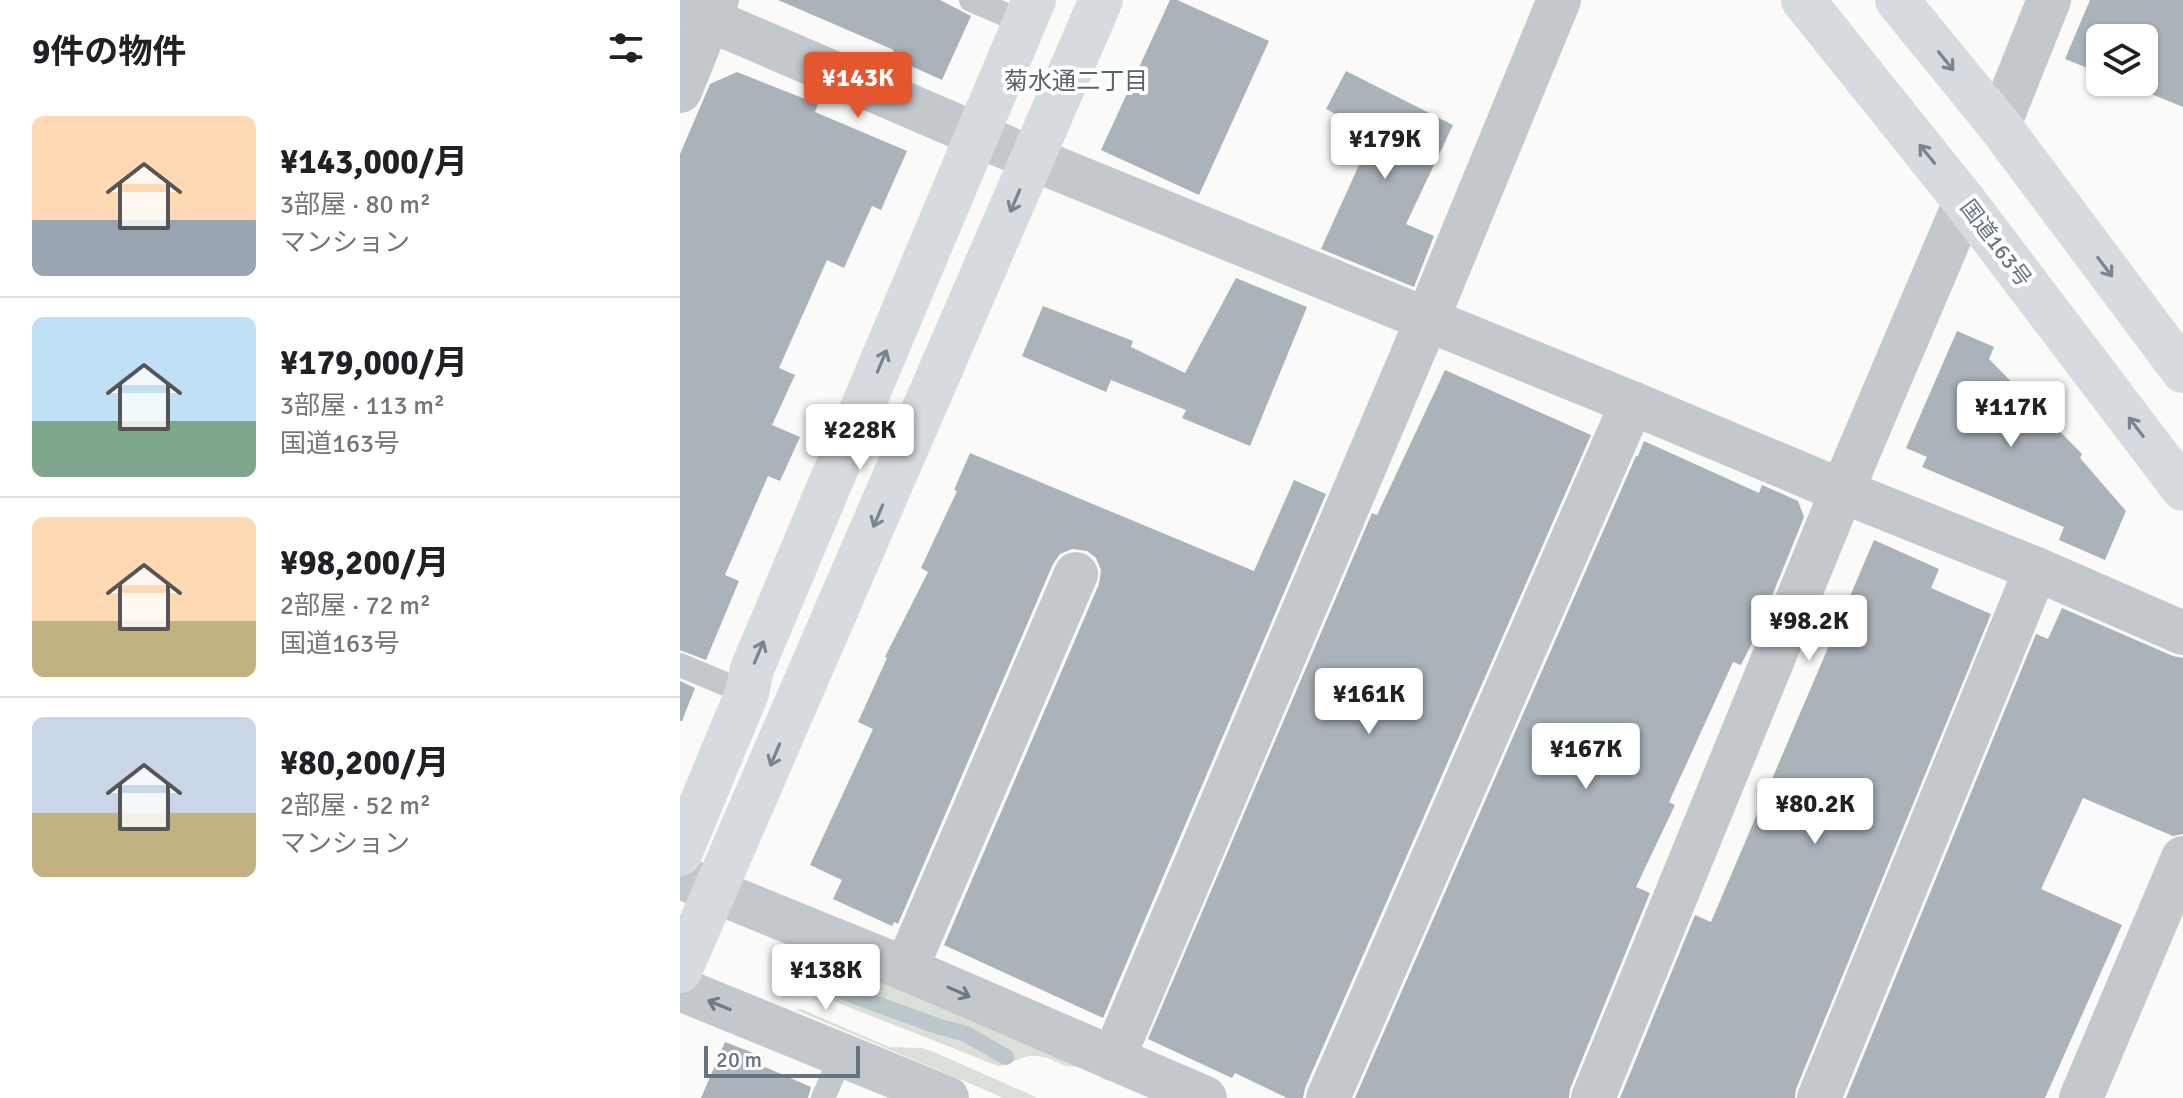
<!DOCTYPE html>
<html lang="ja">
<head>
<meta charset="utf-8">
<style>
	:root { --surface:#fff; --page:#f2f2f2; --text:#202124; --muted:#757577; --line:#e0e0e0; --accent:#e4572e }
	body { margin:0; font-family:Signika,"Noto Sans JP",sans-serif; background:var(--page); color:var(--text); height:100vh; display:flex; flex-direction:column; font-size:30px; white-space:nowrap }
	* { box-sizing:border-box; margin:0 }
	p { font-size:26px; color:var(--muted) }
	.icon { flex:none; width:44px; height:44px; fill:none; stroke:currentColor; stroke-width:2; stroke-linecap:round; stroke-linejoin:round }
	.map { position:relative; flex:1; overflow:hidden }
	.drawer { display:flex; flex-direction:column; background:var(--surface); width:680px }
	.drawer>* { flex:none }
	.fabs { position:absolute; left:1406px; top:24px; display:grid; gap:16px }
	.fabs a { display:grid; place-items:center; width:72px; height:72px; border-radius:12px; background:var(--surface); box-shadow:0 2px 6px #0004; font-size:40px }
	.scale { position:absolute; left:24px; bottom:20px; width:156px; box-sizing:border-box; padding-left:8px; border:4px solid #657683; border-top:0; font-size:22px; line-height:28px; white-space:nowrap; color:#657683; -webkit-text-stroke:6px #fff; paint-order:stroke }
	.price { position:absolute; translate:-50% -68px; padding:0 18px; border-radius:8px; background:#fff; color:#222; font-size:26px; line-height:52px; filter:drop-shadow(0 2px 4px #0008) }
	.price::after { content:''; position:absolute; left:50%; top:48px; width:24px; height:18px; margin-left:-12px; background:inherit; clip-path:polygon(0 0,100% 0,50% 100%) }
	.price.selected { background:var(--accent); color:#fff }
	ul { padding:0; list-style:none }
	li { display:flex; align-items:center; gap:24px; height:200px; padding:0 32px }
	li+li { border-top:2px solid var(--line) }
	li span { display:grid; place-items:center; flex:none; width:224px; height:160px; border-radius:12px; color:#555 }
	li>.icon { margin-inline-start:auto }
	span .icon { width:96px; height:96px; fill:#fffc; stroke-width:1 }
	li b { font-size:34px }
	h2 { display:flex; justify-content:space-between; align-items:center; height:96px; padding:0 32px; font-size:34px }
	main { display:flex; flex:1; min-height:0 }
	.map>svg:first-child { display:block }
	.green { fill:#dadfd7 }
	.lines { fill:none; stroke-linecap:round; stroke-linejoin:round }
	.stream { stroke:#bbc7cb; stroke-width:16 }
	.building { fill:#aab3b9 }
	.lane { stroke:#c3c8cc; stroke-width:24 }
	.street { stroke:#c3c8cc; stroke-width:44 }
	.secondary { stroke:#d6dbdf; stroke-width:44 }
	.highway { stroke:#d6dbdf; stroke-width:44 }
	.oneway { stroke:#768591 }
	.oneway2 { stroke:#6a7a87 }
	.labels { text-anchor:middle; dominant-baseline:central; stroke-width:8; stroke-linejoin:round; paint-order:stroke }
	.street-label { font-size:22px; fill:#657683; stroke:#fff }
	.neighbourhood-label { font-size:24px; fill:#57646e; stroke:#fff }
</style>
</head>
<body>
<main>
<section class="drawer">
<h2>9件の物件<svg class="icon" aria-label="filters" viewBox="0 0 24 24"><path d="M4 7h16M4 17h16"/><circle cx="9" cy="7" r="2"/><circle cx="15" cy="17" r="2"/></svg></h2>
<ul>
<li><span style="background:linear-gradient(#ffd9b3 65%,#9aa5b1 0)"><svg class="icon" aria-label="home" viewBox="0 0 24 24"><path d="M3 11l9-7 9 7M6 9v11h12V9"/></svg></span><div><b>¥143,000/月</b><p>3部屋 · 80 m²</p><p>マンション</p></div></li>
<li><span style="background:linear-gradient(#bfe0f5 65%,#7fa58c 0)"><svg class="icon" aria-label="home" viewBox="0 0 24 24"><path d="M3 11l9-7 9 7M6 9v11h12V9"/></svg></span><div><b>¥179,000/月</b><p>3部屋 · 113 m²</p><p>国道163号</p></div></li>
<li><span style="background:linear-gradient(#ffd9b3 65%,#c2b280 0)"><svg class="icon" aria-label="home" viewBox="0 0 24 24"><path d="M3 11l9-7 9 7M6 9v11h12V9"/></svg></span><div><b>¥98,200/月</b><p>2部屋 · 72 m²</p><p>国道163号</p></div></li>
<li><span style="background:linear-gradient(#c9d6e8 60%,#c2b280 0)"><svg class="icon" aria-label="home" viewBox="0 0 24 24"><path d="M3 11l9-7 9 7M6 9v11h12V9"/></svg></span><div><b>¥80,200/月</b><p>2部屋 · 52 m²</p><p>マンション</p></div></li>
</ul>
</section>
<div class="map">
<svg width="1503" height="1098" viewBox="0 0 1503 1098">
	<rect width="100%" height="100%" fill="#fafaf8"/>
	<g class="green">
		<path d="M119 945 410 1064C381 1073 379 1057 355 1056 341 1055 331 1065 318 1066L118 987C105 974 113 960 119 945Z"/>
		<polygon points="121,1009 209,1047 241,1048 254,1052 358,1098 324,1098 116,1010"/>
	</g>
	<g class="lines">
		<polyline class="stream" points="130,980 257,1026 286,1034 326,1057"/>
	</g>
	<g class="building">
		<polygon points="98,0 260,0 291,16 262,80 211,57 214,50"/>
		<polygon points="490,0 497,0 589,41 519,195 421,150"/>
		<polygon points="1410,0 1503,0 1503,107 1442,82 1464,82 1464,38 1420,38 1420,73 1385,59"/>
		<polygon points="666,71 773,125 726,224 754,236 734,287 641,249 693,134 646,109"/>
		<polygon points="57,72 138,104 135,112 227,151 201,210 192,206 164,268 147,260 99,368 115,375 92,425 120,437 100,481 88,476 45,575 59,581 26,660 0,650 0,154 30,84"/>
		<polygon points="556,278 627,307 570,446 502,418 506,410 431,380 426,392 342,356 363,306 453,341 451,347 505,373"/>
		<polygon points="1277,331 1314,347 1309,359 1402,454 1400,458 1446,511 1425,560 1379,540 1384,527 1242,467 1247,457 1226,448"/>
		<polygon points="765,370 911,435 625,1088 623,1098 607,1098 555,1073 552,1078 468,1039 692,513 697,515"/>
		<polygon points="964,441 1079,493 1082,485 1118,501 1124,517 1077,633 1061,665 1053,662 989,802 995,805 956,887 970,893 890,1089 889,1098 675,1098 956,456 958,456"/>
		<polygon points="290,453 574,571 614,480 646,494 423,1018 264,945 419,584 421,570 416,558 407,551 392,549 380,554 373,564 218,924 214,922 212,926 153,899 162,880 130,865 193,729 178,722 207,658 205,657 248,572 241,568 277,491 274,490"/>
		<polygon points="1194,540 1259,569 1251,588 1311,614 1116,1089 1115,1098 940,1098 1015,915 1031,922"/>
		<polygon points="1382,608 1493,656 1503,658 1503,834 1493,836 1403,798 1361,889 1442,925 1365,1098 1166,1098 1356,634 1368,639"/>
		<polygon points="0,681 15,688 2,721 0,721"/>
		<polygon points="45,1042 84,1057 80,1065 131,1087 128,1098 21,1098"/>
	</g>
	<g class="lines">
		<g class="lane">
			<polyline points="291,0 345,23"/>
			<polyline points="0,665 67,693"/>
			<polyline points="143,1098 162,1055"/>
		</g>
		<g class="street">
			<polyline points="0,7 353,159 952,403 1162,491 1356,569 1503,633"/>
			<polyline points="0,91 37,0"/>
			<polyline points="1319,125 1369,0"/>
			<polyline points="0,877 226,969 525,1098"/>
			<polyline points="226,969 396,574"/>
			<polyline points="0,989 267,1098"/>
			<polyline points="433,1059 747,320 879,0"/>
			<polyline points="648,1098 952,403"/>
			<polyline points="913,1098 1162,491 1285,202"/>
			<polyline points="1139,1098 1356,569"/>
			<polyline points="1401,1098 1503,858"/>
		</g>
		<g class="secondary">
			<polyline points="0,854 67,693 72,669 354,0"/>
			<polyline points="0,971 421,0"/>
		</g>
		<g class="highway">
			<polyline points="1123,0 1285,202 1503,489"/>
			<polyline points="1217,0 1319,125 1503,371"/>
		</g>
	</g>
	<defs><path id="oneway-shaft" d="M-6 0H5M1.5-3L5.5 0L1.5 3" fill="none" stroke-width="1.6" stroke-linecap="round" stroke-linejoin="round" transform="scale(2)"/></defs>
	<g class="oneway">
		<use href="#oneway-shaft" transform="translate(1266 61) rotate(51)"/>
		<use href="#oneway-shaft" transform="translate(1247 154) rotate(-129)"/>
		<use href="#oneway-shaft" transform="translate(335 201) rotate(113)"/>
		<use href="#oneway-shaft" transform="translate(1425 267) rotate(53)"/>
		<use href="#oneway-shaft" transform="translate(202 361) rotate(-67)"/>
		<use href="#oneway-shaft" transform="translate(1456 427) rotate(-127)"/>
		<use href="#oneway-shaft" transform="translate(198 516) rotate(113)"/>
		<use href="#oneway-shaft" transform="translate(79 652) rotate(-67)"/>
		<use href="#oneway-shaft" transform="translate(95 755) rotate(113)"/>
	</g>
	<g class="oneway2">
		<use href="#oneway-shaft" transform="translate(279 992) rotate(24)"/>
		<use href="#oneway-shaft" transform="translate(39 1005) rotate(-158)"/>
	</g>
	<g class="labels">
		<g class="street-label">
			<text transform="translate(1316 243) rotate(53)">国道163号</text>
		</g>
		<g class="neighbourhood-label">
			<text x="396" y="81">菊水通二丁目</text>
		</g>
	</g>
</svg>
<div class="fabs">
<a><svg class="icon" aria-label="layers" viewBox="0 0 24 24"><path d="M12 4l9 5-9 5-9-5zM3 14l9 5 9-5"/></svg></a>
</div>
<div class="scale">20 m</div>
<b class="price selected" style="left:178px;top:120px">¥143K</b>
<b class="price" style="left:705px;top:181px">¥179K</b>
<b class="price" style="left:1331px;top:449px">¥117K</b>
<b class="price" style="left:180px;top:472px">¥228K</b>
<b class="price" style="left:1129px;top:663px">¥98.2K</b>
<b class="price" style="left:689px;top:736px">¥161K</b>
<b class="price" style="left:906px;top:791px">¥167K</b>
<b class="price" style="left:1135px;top:846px">¥80.2K</b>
<b class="price" style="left:146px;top:1012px">¥138K</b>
</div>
</main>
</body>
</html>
